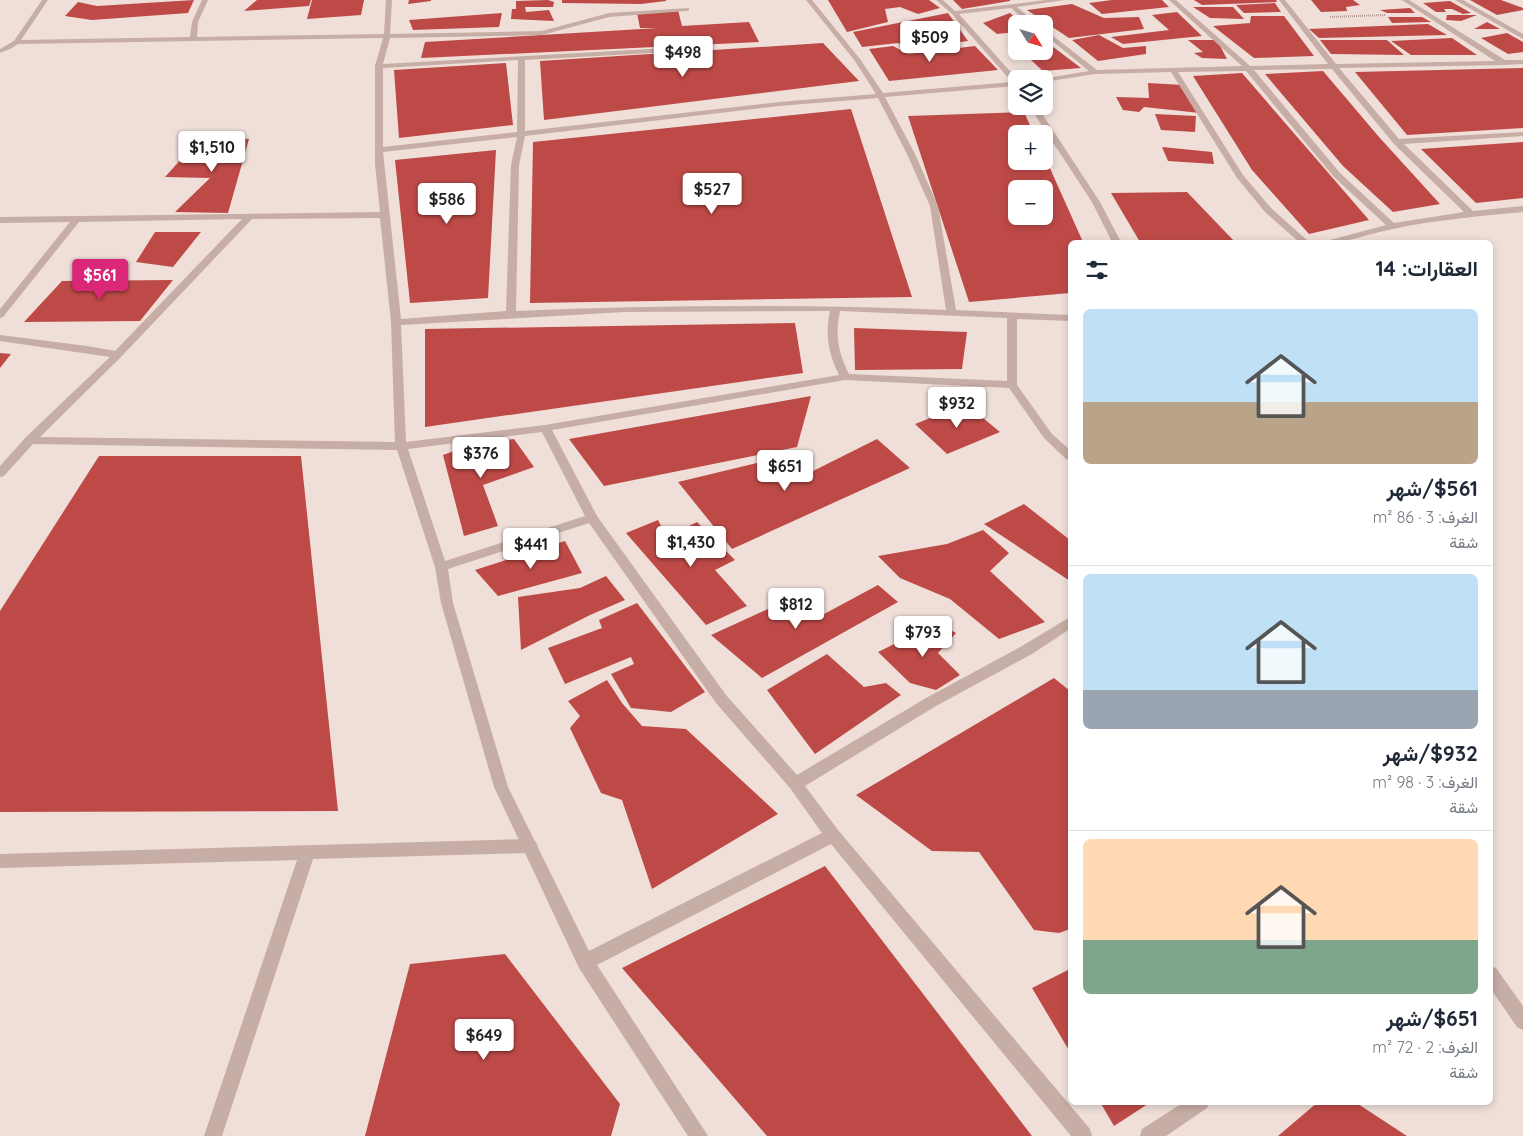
<!DOCTYPE html>
<html lang="ar">
<head>
<meta charset="utf-8">
<style>
	:root { --surface:#fff; --page:#f2f2f3; --text:#1f2937; --muted:#747a83; --line:#e0e1e3; --accent:#db2777 }
	body { margin:0; font-family:Quicksand,Vazirmatn,sans-serif; background:var(--page); color:var(--text); direction:rtl; height:100vh; display:flex; flex-direction:column; font-size:19px; white-space:nowrap }
	* { box-sizing:border-box; margin:0 }
	p { font-size:16px; color:var(--muted) }
	.icon { flex:none; width:28px; height:28px; fill:none; stroke:currentColor; stroke-width:2; stroke-linecap:round; stroke-linejoin:round }
	.map { position:relative; flex:1; overflow:hidden; direction:ltr }
	.side { position:absolute; left:1068px; top:240px; width:425px; height:865px; display:flex; flex-direction:column; background:var(--surface); border-radius:8px; box-shadow:0 2px 8px #0003; direction:rtl }
	.side>* { flex:none }
	.needle { width:32px; rotate:127deg }
	.buttons { position:absolute; left:1008px; top:15px; display:grid; gap:10px }
	.buttons a { display:grid; place-items:center; width:45px; height:45px; border-radius:8px; background:var(--surface); box-shadow:0 2px 8px #0003; font-size:25px }
	.price { position:absolute; translate:-50% -42px; padding:0 11px; border-radius:5px; background:#fff; color:#222; font-size:16px; line-height:32px; filter:drop-shadow(0 1px 2px #0008) }
	.price::after { content:''; position:absolute; left:50%; top:30px; width:15px; height:11px; margin-left:-8px; background:inherit; clip-path:polygon(0 0,100% 0,50% 100%) }
	.price.selected { background:var(--accent); color:#fff }
	ul { padding:0; list-style:none }
	li { display:grid; align-content:center; gap:10px; height:265px; padding:0 15px }
	li+li { border-top:1px solid var(--line) }
	li span { display:grid; place-items:center; height:155px; border-radius:8px; color:#555 }
	li>.icon { margin-inline-start:auto }
	span .icon { width:90px; height:90px; fill:#fffc; stroke-width:1 }
	li b { font-size:21px }
	h2 { display:flex; justify-content:space-between; align-items:center; height:60px; padding:0 15px; font-size:21px }
	.map>svg:first-child { display:block }
	.building { fill:#be4a47; fill-rule:evenodd }
	.lines { fill:none; stroke-linecap:round; stroke-linejoin:round }
	.path { stroke:#b1978f; stroke-width:2; stroke-dasharray:1 1; stroke-linecap:butt }
	.lane { fill:#c6ada5; fill-rule:evenodd }
	.street { fill:#c6ada5; fill-rule:evenodd }
</style>
</head>
<body>
<div class="map">
<svg width="1523" height="1136" viewBox="0 0 1523 1136">
	<rect width="100%" height="100%" fill="#efdfd8"/>
	<g class="building">
		<polygon points="194,0 188,13 92,20 65,16 78,2 97,6"/>
		<polygon points="257,0 311,0 309,6 244,11"/>
		<polygon points="312,0 364,0 361,15 307,19"/>
		<polygon points="409,0 431,0 431,1 408,4"/>
		<polygon points="548,0 554,2 553,7 525,7 526,12 549,10 554,21 511,19 512,9 516,9 516,1"/>
		<polygon points="562,0 666,0 666,1 641,4 562,3"/>
		<polygon points="828,0 929,0 940,8 918,14 900,7 885,9 888,22 847,32"/>
		<polygon points="953,0 1010,0 1010,1 962,9"/>
		<polygon points="1112,0 1162,0 1169,7 1102,14 1089,3"/>
		<polygon points="1194,0 1276,0 1277,2 1202,5"/>
		<polygon points="1311,0 1353,0 1360,5 1346,7 1347,11 1321,12"/>
		<polygon points="1470,0 1501,0 1523,8 1523,10 1497,15"/>
		<polygon points="1450,1 1471,13 1463,14 1452,9 1444,9 1446,12 1436,12 1423,3"/>
		<polygon points="1275,3 1281,12 1244,13 1236,5"/>
		<polygon points="1072,4 1104,18 1139,17 1144,29 1069,38 1027,10"/>
		<polygon points="1193,7 1233,7 1244,19 1210,18"/>
		<polygon points="1410,8 1415,13 1387,13 1380,10"/>
		<polygon points="678,10 682,26 749,22 759,42 421,58 425,42 658,28 640,28 637,13"/>
		<polygon points="1177,12 1202,36 1123,44 1111,37 1169,30 1152,15"/>
		<polygon points="502,13 499,27 413,30 409,20"/>
		<polygon points="948,13 968,41 909,49 898,43 862,47 853,32"/>
		<polygon points="1010,13 1023,24 1016,24 1016,32 997,34 983,23"/>
		<polygon points="1447,15 1477,15 1461,21 1446,20"/>
		<polygon points="1251,16 1284,16 1314,56 1254,58 1213,26 1250,23"/>
		<polygon points="1388,17 1422,17 1431,22 1392,23"/>
		<polygon points="1487,22 1500,29 1474,29"/>
		<polygon points="1428,24 1447,35 1319,38 1309,29"/>
		<polygon points="1507,33 1523,42 1523,52 1508,54 1481,38"/>
		<polygon points="1099,35 1123,48 1146,46 1146,54 1098,61 1072,40"/>
		<polygon points="1452,38 1477,55 1411,55 1391,41"/>
		<polygon points="1044,40 1081,68 1043,71 1021,51 1044,51"/>
		<polygon points="1188,40 1217,40 1227,59 1202,58 1194,53 1203,52"/>
		<polygon points="1320,40 1387,40 1404,55 1331,54"/>
		<polygon points="823,43 859,81 544,120 540,61"/>
		<polygon points="893,46 908,54 975,46 998,70 889,81 869,49"/>
		<polygon points="506,63 513,125 399,138 394,70"/>
		<polygon points="1523,68 1523,128 1407,135 1355,72"/>
		<polygon points="1323,71 1379,137 1440,204 1393,212 1343,166 1265,74"/>
		<polygon points="1242,73 1369,220 1309,234 1252,170 1193,76"/>
		<polygon points="1148,83 1183,85 1200,113 1144,107 1139,112 1123,110 1116,97 1149,98"/>
		<polygon points="851,109 912,297 530,303 533,142"/>
		<path d="M1024 112 1034 134H1016V161H1044V155L1083 242H1070V293L969 302 908 116ZM1016 189H1044V216H1016Z"/>
		<polygon points="1155,114 1196,116 1195,132 1161,130"/>
		<polygon points="201,137 249,139 228,213 175,212 210,178 165,177"/>
		<polygon points="1523,142 1523,198 1476,203 1421,149"/>
		<polygon points="1162,147 1212,152 1214,164 1168,161"/>
		<polygon points="496,150 488,298 410,303 395,160"/>
		<polygon points="1187,192 1235,242 1140,242 1111,193"/>
		<polygon points="155,232 201,232 173,267 136,262"/>
		<polygon points="173,280 140,321 24,322 62,281"/>
		<polygon points="795,323 803,373 425,427 425,329"/>
		<polygon points="854,328 967,332 962,369 855,370"/>
		<polygon points="0,353 11,354 0,368"/>
		<polygon points="811,396 797,447 604,486 569,439"/>
		<polygon points="966,404 1000,432 947,454 915,424"/>
		<polygon points="514,439 534,467 483,485 498,526 464,536 443,455 477,443"/>
		<polygon points="877,439 910,468 732,549 678,482 761,462 783,486"/>
		<polygon points="99,456 301,456 338,811 0,812 0,611"/>
		<polygon points="1024,504 1070,540 1070,581 984,524"/>
		<polygon points="658,520 667,537 697,522 735,560 715,570 747,606 706,625 626,533"/>
		<polygon points="983,530 1009,553 990,571 1045,622 999,639 950,599 900,578 878,556 947,544"/>
		<polygon points="565,541 582,573 498,596 475,570"/>
		<polygon points="606,576 625,600 590,615 521,650 518,597 580,588"/>
		<polygon points="878,585 898,602 762,678 711,635 792,598 813,620"/>
		<polygon points="637,603 705,692 671,712 631,708 611,674 634,664 631,657 565,684 548,648 602,628 599,620"/>
		<polygon points="937,623 956,633 938,653 960,675 936,690 910,683 878,652"/>
		<polygon points="827,654 864,687 886,683 901,695 815,754 767,690"/>
		<polygon points="1054,678 1070,691 1070,929 1059,933 1034,930 979,852 932,851 856,795"/>
		<polygon points="607,680 622,703 642,726 686,729 778,814 652,889 622,800 601,793 570,728 580,716 568,701"/>
		<polygon points="825,866 1032,1136 767,1136 622,968"/>
		<polygon points="505,954 620,1104 611,1136 365,1136 410,964"/>
		<polygon points="1070,969 1070,1052 1032,988"/>
		<polygon points="1100,1102 1151,1102 1114,1126"/>
		<polygon points="1318,1102 1355,1102 1407,1136 1278,1136"/>
	</g>
	<g class="lines">
		<polyline class="path" points="1330,17 1386,15"/>
		<polygon class="lane" points="530,839 535,841 538,846 535,851 530,853 313,859 222,1136 204,1136 297,860 0,868 0,854"/>
		<g class="street">
			<path d="M42 0H48L21 40 190 37 192 22 202 0H208L198 22 197 37 384 34 386 0H392L390 34 542 31 609 13 689 8V10L687 11 609 17 542 35 390 38 383 64 705 46 708 48 705 50 525 60V131L779 102 876 94 855 61 806 0H812L860 59 883 93 1012 82 952 14 936 0H943L955 11 1046 0H1065L1017 7 1037 24H1030L1011 8 959 14 1017 79 1016 86 885 97 915 154 938 206 956 310 1070 315V321L1017 319V385L1052 434 1070 450V460L1066 459 1044 438 1009 388 845 380 552 430 597 516 726 695 797 775 926 698 1022 646 1070 617V629L1032 654 936 706 805 786 838 830 1090 1129 1092 1136H1071L831 844 597 965 708 1136H688L579 968 494 787 441 603 435 567 397 450 33 444 4 476 0 477V466L26 437 110 357 0 341V335L87 346 115 351 242 219 79 222 3 317 0 318V309L70 222 0 223V217L380 212 375 164V66L383 38 18 44 12 48 0 53V49L14 41ZM518 60 517 132 383 147V68ZM878 98 907 154 930 206 946 310C803 304 660 305 516 311L519 165 525 136 779 106ZM517 137 511 165 506 311 401 319 383 152ZM380 218 391 322 395 442 40 437 121 357 252 219ZM830 311C825 334 828 353 839 375L545 425 406 442 401 325 625 312ZM840 311 1007 318V381L849 374C838 353 835 334 840 311ZM542 432 585 516 445 561 408 449ZM589 523 716 703 790 788 822 833 589 951 508 787 453 603 448 569Z"/>
			<path d="M1169 0H1176L1250 66 1328 64 1279 0H1285L1336 64 1495 61 1402 0H1409L1505 60H1523V64L1504 65 1339 68 1399 139 1523 132V136L1404 144 1473 211 1523 206V212C1480 216 1435 220 1393 229 1371 233 1351 242 1329 242L1330 240 1386 225 1334 177 1246 71 1178 72 1243 175 1271 208 1309 242H1299L1265 212 1237 178 1171 72 1095 74 1044 82V79H1041L1089 71 1044 34V29L1097 70 1242 66ZM1332 69 1394 144 1464 212 1394 223 1340 173 1254 70Z"/>
			<polygon points="1455,0 1463,0 1523,34 1523,39"/>
			<polygon points="1029,106 1037,106 1100,202 1121,242 1112,242 1092,202"/>
			<polygon points="1490,966 1496,968 1523,1006 1523,1030 1517,1027 1490,988"/>
			<polygon points="1184,1102 1210,1102 1207,1108 1166,1136 1140,1136 1142,1129"/>
		</g>
	</g>
</svg>
<div class="buttons">
<a><svg class="needle" viewBox="-14 -14 28 28"><path d="M0-13l5 13h-10z" fill="#e53935"/><path d="M0 13l5-13h-10z" fill="#747a83"/></svg></a>
<a><svg class="icon" aria-label="layers" viewBox="0 0 24 24"><path d="M12 4l9 5-9 5-9-5zM3 14l9 5 9-5"/></svg></a>
<a>+</a>
<a>−</a>
</div>
<b class="price" style="left:930px;top:63px">$509</b>
<b class="price" style="left:683px;top:78px">$498</b>
<b class="price" style="left:212px;top:173px">$1,510</b>
<b class="price" style="left:712px;top:215px">$527</b>
<b class="price" style="left:447px;top:225px">$586</b>
<b class="price selected" style="left:100px;top:301px">$561</b>
<b class="price" style="left:957px;top:429px">$932</b>
<b class="price" style="left:481px;top:479px">$376</b>
<b class="price" style="left:785px;top:492px">$651</b>
<b class="price" style="left:691px;top:568px">$1,430</b>
<b class="price" style="left:531px;top:570px">$441</b>
<b class="price" style="left:796px;top:630px">$812</b>
<b class="price" style="left:923px;top:658px">$793</b>
<b class="price" style="left:484px;top:1061px">$649</b>
<section class="side">
<h2>العقارات: 14<svg class="icon" aria-label="filters" viewBox="0 0 24 24"><path d="M4 7h16M4 17h16"/><circle cx="9" cy="7" r="2"/><circle cx="15" cy="17" r="2"/></svg></h2>
<ul>
<li><span style="background:linear-gradient(#bfe0f5 60%,#b9a48a 0)"><svg class="icon" aria-label="home" viewBox="0 0 24 24"><path d="M3 11l9-7 9 7M6 9v11h12V9"/></svg></span><div><b>$561/شهر</b><p>الغرف: 3 · 86 m²</p><p>شقة</p></div></li>
<li><span style="background:linear-gradient(#bfe0f5 75%,#9aa5b1 0)"><svg class="icon" aria-label="home" viewBox="0 0 24 24"><path d="M3 11l9-7 9 7M6 9v11h12V9"/></svg></span><div><b>$932/شهر</b><p>الغرف: 3 · 98 m²</p><p>شقة</p></div></li>
<li><span style="background:linear-gradient(#ffd9b3 65%,#7fa58c 0)"><svg class="icon" aria-label="home" viewBox="0 0 24 24"><path d="M3 11l9-7 9 7M6 9v11h12V9"/></svg></span><div><b>$651/شهر</b><p>الغرف: 2 · 72 m²</p><p>شقة</p></div></li>
</ul>
</section>
</div>
</body>
</html>
